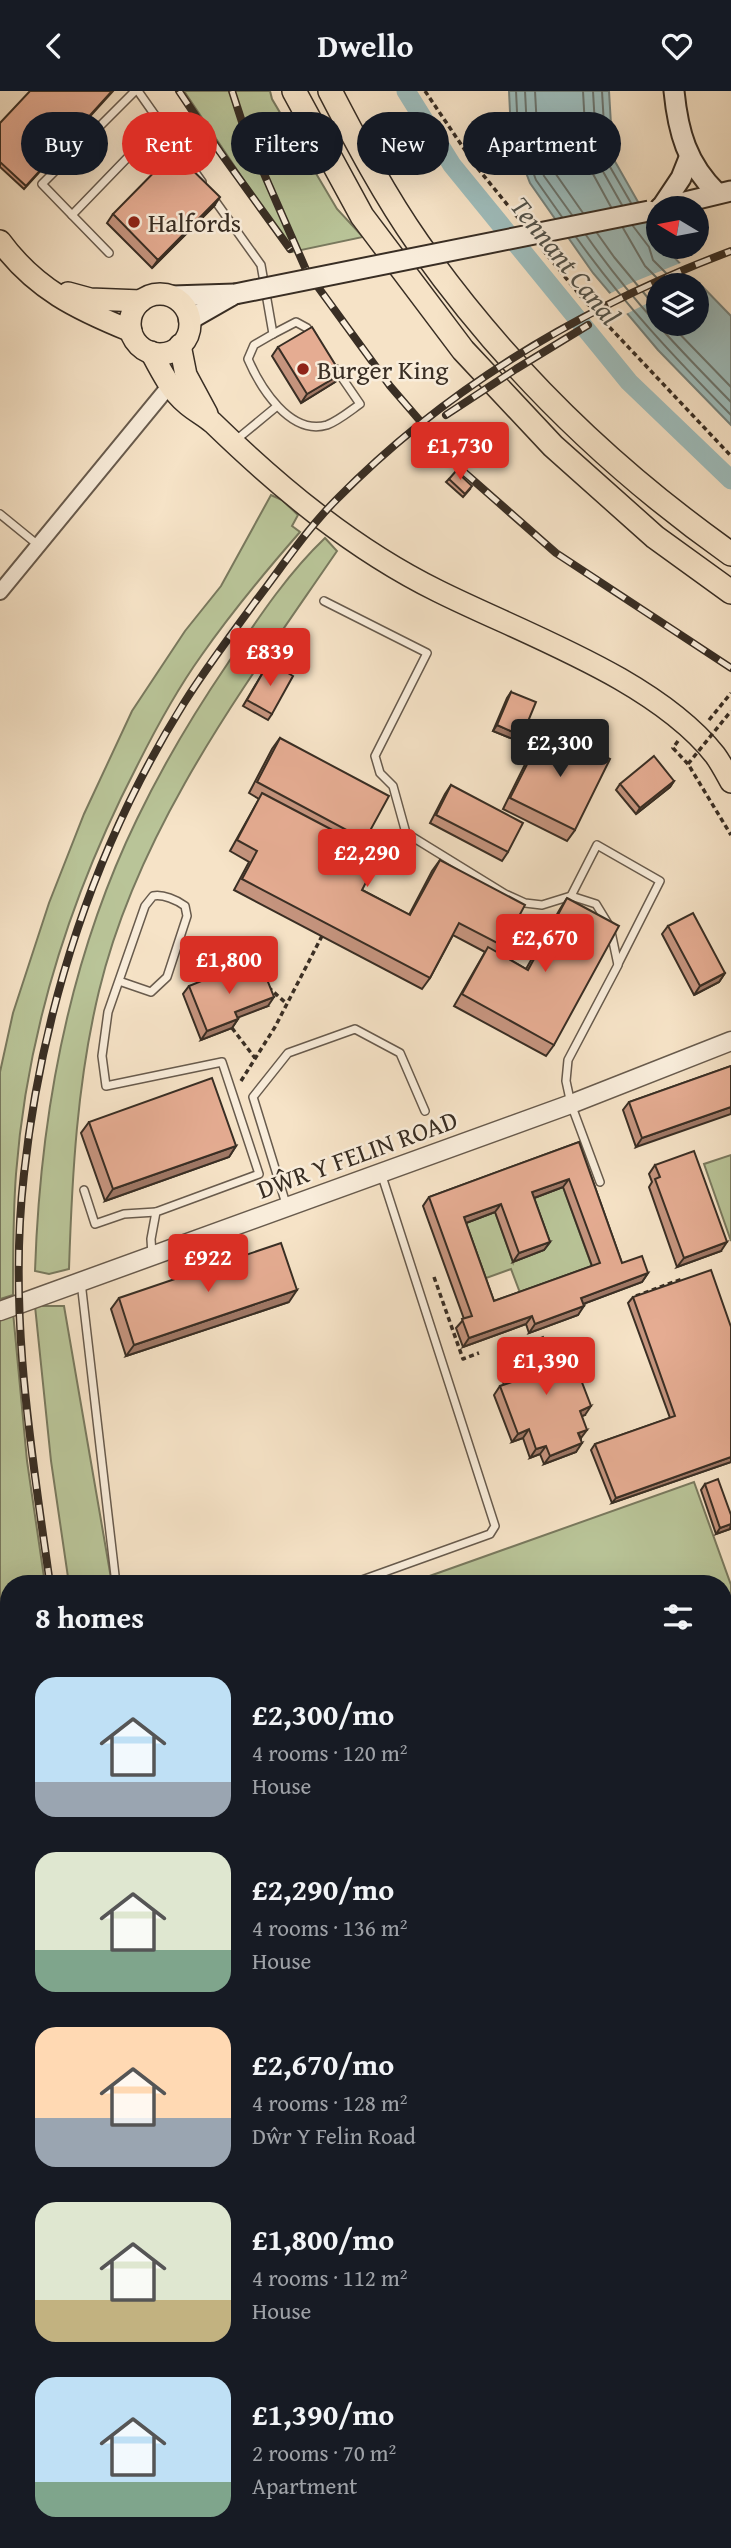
<!DOCTYPE html>
<html lang="en">
<head>
<meta charset="utf-8">
<style>
	:root { --surface:#171b24; --page:#242831; --text:#f1f3f6; --muted:#9ea1a6; --accent:#d93025 }
	body { margin:0; font-family:"Gentium Book Plus",serif; background:var(--page); color:var(--text); height:100vh; display:flex; flex-direction:column; font-size:26px; white-space:nowrap }
	* { box-sizing:border-box; margin:0 }
	p { font-size:23px; color:var(--muted) }
	.icon { flex:none; width:38px; height:38px; fill:none; stroke:currentColor; stroke-width:2; stroke-linecap:round; stroke-linejoin:round }
	.map { position:relative; flex:1; overflow:hidden }
	.side { position:absolute; left:0px; top:1484px; width:732px; height:973px; display:flex; flex-direction:column; background:var(--surface); border-radius:28px 28px 0 0; box-shadow:0 7px 28px #0002 }
	.side>* { flex:none }
	.guide { position:absolute; left:21px; top:21px; width:690px; height:63px; display:flex; gap:14px }
	.needle { width:46px; rotate:280deg }
	.fabs { position:absolute; left:646px; top:105px; display:grid; gap:14px }
	.fabs a { display:grid; place-items:center; width:63px; height:63px; border-radius:50%; background:var(--surface); box-shadow:0 7px 28px #0002; font-size:35px }
	.price { position:absolute; translate:-50% -60px; padding:0 16px; border-radius:7px; background:var(--accent); color:#fff; font-size:23px; line-height:46px; filter:drop-shadow(0 2px 4px #0008) }
	.price::after { content:''; position:absolute; left:50%; top:42px; width:21px; height:16px; margin-left:-10px; background:inherit; clip-path:polygon(0 0,100% 0,50% 100%) }
	.price.active { background:#222; color:#fff }
	ul { padding:0; list-style:none }
	li { display:flex; align-items:center; gap:21px; height:175px; padding:0 35px }
	li span { display:grid; place-items:center; flex:none; width:196px; height:140px; border-radius:21px; color:#555 }
	li>.icon { margin-inline-start:auto }
	span .icon { width:84px; height:84px; fill:#fffc; stroke-width:1 }
	li b { font-size:30px }
	h2 { display:flex; justify-content:space-between; align-items:center; height:84px; padding:0 35px; font-size:30px }
	.pill { padding:0 24px; border-radius:32px; background:var(--surface); box-shadow:0 7px 28px #0002; font-size:24px; line-height:63px }
	.pill.active { background:var(--accent); color:#fff }
	header { display:flex; justify-content:space-between; align-items:center; height:91px; padding:0 35px; background:var(--surface); font-size:32px; font-weight:800 }
	.map>svg:first-child { display:block }
	.green { fill:#b9c498; stroke:#79795e; stroke-width:2 }
	.water { fill:#9ebdbc; stroke:#76847f; stroke-width:2; fill-rule:evenodd }
	.pier { fill:#f6e3c7 }
	.lines { fill:none; stroke-linecap:round; stroke-linejoin:round }
	.shore { stroke:#6c7670; stroke-width:2 }
	.canal { stroke:#9ebdbc; stroke-width:19 }
	.service-casing { stroke:#685b4d; stroke-width:10 }
	.minor-casing { stroke:#685b4d; stroke-width:18 }
	.tertiary-casing { stroke:#685b4d; stroke-width:21 }
	.secondary-casing { stroke:#392e24; stroke-width:23 }
	.primary-casing { stroke:#392e24; stroke-width:24 }
	.trunk-casing { stroke:#392e24; stroke-width:26 }
	.path { stroke:#392e24; stroke-width:3.5; stroke-dasharray:5 3.5; stroke-linecap:butt }
	.service { stroke:#f9eddb; stroke-width:7 }
	.minor { stroke:#f9eddb; stroke-width:14 }
	.tertiary { stroke:#f9eddb; stroke-width:18 }
	.secondary { stroke:#f9eddb; stroke-width:19 }
	.primary { stroke:#f6e3c7; stroke-width:21 }
	.trunk { stroke:#f6e3c7; stroke-width:23 }
	.rail-casing { stroke:#392e24; stroke-width:8 }
	.rail { stroke:#f9eddb; stroke-width:5; stroke-dasharray:16; stroke-linecap:butt }
	.secondary-bridge-casing { stroke:#392e24; stroke-width:23; stroke-linecap:butt }
	.path-bridge { stroke:#392e24; stroke-width:3.5; stroke-dasharray:5 3.5; stroke-linecap:butt }
	.secondary-bridge { stroke:#f9eddb; stroke-width:19 }
	.wall { fill:#c5947e; stroke:#392e24; stroke-width:2; fill-rule:evenodd }
	.shaded-wall { fill:#a07866; stroke:#392e24; stroke-width:2 }
	.building { fill:#e5ac92; stroke:#392e24; stroke-width:2; fill-rule:evenodd }
	.poi-dot { fill:#8f2418; stroke:#f9eddb; stroke-width:2.5 }
	.labels { text-anchor:middle; dominant-baseline:central; stroke-width:5; stroke-linejoin:round; paint-order:stroke }
	.poi-label { font-size:26px; fill:#392e24; stroke:#f9eddb; text-anchor:start }
	.street-label { font-size:26px; fill:#392e24; stroke:#f9eddb }
	.water-label { font-size:28px; font-style:italic; fill:#52524a; stroke:#f9eddb }
</style>
</head>
<body>
<header><svg class="icon" aria-label="back" viewBox="0 0 24 24"><path d="M15 5l-7 7 7 7"/></svg>Dwello<svg class="icon" aria-label="heart" viewBox="0 0 24 24"><path d="M12 20l-8-8c-3-5 5-10 8-4 3-6 11-1 8 4z"/></svg></header>
<div class="map">
<svg width="731" height="2457" viewBox="0 0 731 2457">
	<rect width="100%" height="100%" fill="#f6e3c7"/>
	<filter id="stains"><feTurbulence type="fractalNoise" baseFrequency=".00286" numOctaves="4"/><feColorMatrix values="0 0 0 0 .2 0 0 0 0 .09 0 0 0 0 .02 0 0 0 .5 -.17"/></filter>
	<radialGradient id="worn" r=".72"><stop offset=".6" stop-color="#630" stop-opacity="0"/><stop offset="1" stop-color="#630" stop-opacity=".3"/></radialGradient>
	<g class="green">
		<polygon points="184,0 270,0 272,8 337,118 363,146 292,161"/>
		<path d="M271 404 282 409 298 424 292 435 300 441C265 481 231 522 201 565 176 600 156 637 137 675 72 801 27 940 16 1083 13 1123 13 1164 13 1204L0 1208V981L13 922 49 812 84 723 132 620 185 540 221 495Z"/>
		<path d="M325 447 337 460C244 596 138 737 99 900 77 991 72 1085 69 1178L49 1183 35 1180C40 1026 69 868 137 728 163 674 194 622 228 572 257 529 287 483 325 447Z"/>
		<polygon points="731,1064 731,1150 704,1073"/>
		<polygon points="563,1096 594,1181 522,1207 511,1178 478,1190 458,1135 495,1121 513,1171 526,1110"/>
		<polygon points="35,1215 64,1215 112,1493 69,1493 51,1370"/>
		<polygon points="13,1221 27,1370 45,1493 9,1493 9,2206 0,2194 0,1225"/>
		<polygon points="694,1391 731,1494 731,2326 723,2325 723,1493 407,1493"/>
	</g>
	<path class="water" d="M509 0H609L613 67 658 146V156H664L731 225V334L658 259 593 182 530 92 511 42ZM658 194H696V233H658Z"/>
	<polygon class="pier" points="683,171 701,190 691,194 658,194 658,207 624,224 607,204 631,192"/>
	<g class="lines">
		<g class="shore">
			<polyline points="516,0 518,41 536,89 562,126"/>
			<polyline points="525,0 527,39 544,85 572,124"/>
			<polyline points="535,0 537,37 553,79 583,122"/>
			<polyline points="583,0 587,72 611,116"/>
			<polyline points="593,0 597,70 622,114"/>
			<polyline points="602,0 606,69 631,112"/>
			<polyline points="633,135 649,156 653,169 678,194"/>
			<polyline points="623,137 645,175 664,194"/>
			<polyline points="597,142 614,166 658,219"/>
			<path d="M586 144C628 205 679 258 731 311"/>
			<path d="M576 146C622 211 676 268 731 324"/>
			<polyline points="670,233 731,296"/>
		</g>
		<polyline class="canal" points="406,0 452,74 629,291 731,389"/>
		<g class="service-casing">
			<g id="service">
				<polyline points="135,0 42,93 72,124 161,32"/>
				<polyline points="138,0 202,91"/>
				<path d="M211 104 261 174 273 243 254 254 248 268C260 296 290 345 327 334 338 330 350 320 360 313L336 278"/>
				<polyline points="72,124 109,162"/>
				<polyline points="273,243 296,231 307,237 313,246"/>
				<polyline points="236,349 276,316"/>
				<polyline points="0,423 38,454"/>
				<polyline points="324,510 427,562 375,665 380,682 393,695 406,742 505,803 525,812 542,814 571,805 596,813 610,836 618,874 568,969 566,990 571,1013 600,1091"/>
				<polyline points="571,805 597,754 660,790 618,873"/>
				<path d="M119 890 151 901 167 886 187 825 185 815C177 809 163 803 153 805L145 815 108 921 102 965 106 995 222 971 259 1083 156 1121 151 1148 152 1164"/>
				<polyline points="84,1099 95,1133 124,1123 156,1121"/>
				<polyline points="287,1116 253,1006 288,962 355,938 400,962 425,1020"/>
				<polyline points="81,1191 116,1493"/>
				<polyline points="351,1493 490,1443 495,1435 381,1082"/>
				<polyline points="723,1643 731,1640"/>
				<polyline points="723,1676 731,1673"/>
				<polyline points="108,2457 154,2450"/>
			</g>
		</g>
		<g class="minor-casing">
			<g id="minor">
				<polyline points="0,501 170,294"/>
				<polyline points="70,2448 71,2457"/>
				<polyline points="697,2448 705,2457"/>
				<polyline points="347,2454 399,2448"/>
			</g>
		</g>
		<g class="tertiary-casing">
			<polyline id="tertiary" points="0,1220 571,1013 731,950"/>
		</g>
		<g class="secondary-casing">
			<g id="secondary">
				<path d="M674 0C678 41 687 73 717 102"/>
				<polyline points="660,117 731,100"/>
				<polyline points="661,117 681,87 689,67"/>
				<polyline points="172,205 235,203"/>
				<polyline points="189,229 231,205"/>
			</g>
		</g>
		<g class="primary-casing">
			<g id="primary">
				<path d="M0 150C35 198 77 218 131 240"/>
				<polyline points="68,202 90,208 141,210"/>
				<circle cx="160" cy="233" r="30"/>
				<polyline points="180,254 186,284 207,323"/>
				<path d="M151 261C161 280 171 300 187 313 195 320 205 325 213 332 280 397 353 458 438 500 524 543 655 588 715 664 721 672 726 682 731 691"/>
			</g>
		</g>
		<g class="trunk-casing">
			<g id="trunk">
				<polyline points="294,0 362,125 463,259 553,355 655,446 731,501"/>
				<path d="M330 0C357 52 385 105 418 152 503 273 611 378 731 463"/>
			</g>
		</g>
		<g class="path">
			<polyline points="425,0 475,74 519,128"/>
			<polyline points="543,159 583,208 731,365"/>
			<polyline points="709,629 731,602"/>
			<polyline points="678,650 673,657 688,673 731,744"/>
			<polyline points="268,896 287,913"/>
			<polyline points="232,937 255,967"/>
			<polyline points="241,990 275,936 322,845"/>
			<polyline points="434,1186 463,1268 479,1262"/>
			<polyline points="636,1205 682,1188"/>
		</g>
		<use href="#service" class="service"/>
		<use href="#minor" class="minor"/>
		<use href="#tertiary" class="tertiary"/>
		<use href="#secondary" class="secondary"/>
		<use href="#primary" class="primary"/>
		<use href="#trunk" class="trunk"/>
		<g class="rail-casing">
			<g id="rail">
				<polyline points="179,0 220,61 290,158"/>
				<polyline points="232,0 244,37 307,181 390,295 465,382 556,462 731,577"/>
				<polyline points="446,324 516,278 588,234"/>
				<path d="M50 1493C31 1357 8 1221 24 1083 42 917 95 754 184 612 206 577 231 544 255 511 282 476 306 439 337 408 447 296 585 215 731 160"/>
				<polyline points="203,2448 204,2457"/>
			</g>
		</g>
		<use href="#rail" class="rail"/>
		<g class="secondary-bridge-casing">
			<polyline id="secondary-bridge" points="235,203 649,120"/>
		</g>
		<polyline class="path-bridge" points="688,673 731,620"/>
		<use href="#secondary-bridge" class="secondary-bridge"/>
	</g>
	<g class="wall">
		<polygon points="113,0 24,98 0,76 0,32"/>
		<polygon points="214,115 152,177 107,132 113,123"/>
		<polygon points="278,256 335,291 301,312 272,265"/>
		<polygon points="449,388 470,398 463,406 446,391"/>
		<polygon points="269,571 272,623 268,629 243,615"/>
		<polygon points="511,601 522,645 518,650 493,640 507,607"/>
		<polygon points="546,636 575,739 567,750 503,718 538,647"/>
		<polygon points="280,647 365,749 361,755 362,799 409,824 432,780 440,769 503,855 498,862 526,878 560,818 567,807 554,954 546,965 454,915 485,861 453,844 430,887 422,898 234,799 249,771 230,760 259,708 249,702 272,658"/>
		<polygon points="674,690 670,696 636,723 616,699 620,693"/>
		<polygon points="451,694 508,761 502,770 430,732 445,703"/>
		<polygon points="668,835 725,882 719,891 694,904 662,843"/>
		<polygon points="224,891 268,915 237,926 238,928 232,937 201,949 183,903 189,895"/>
		<polygon points="731,975 636,1056 623,1019 629,1011"/>
		<polygon points="89,1031 236,1055 229,1066 105,1110 81,1042"/>
		<path d="M579 1051 622 1172 648 1182 642 1191 583 1213 578 1224 529 1242 526 1233 463 1256 456 1237 464 1228 423 1115 429 1106ZM563 1096 592 1175 494 1210 466 1132 495 1121 513 1171 544 1159 550 1151 534 1107Z"/>
		<polygon points="655,1074 721,1160 677,1176 649,1096 652,1091 649,1083"/>
		<polygon points="633,1206 731,1236 731,1371 612,1412 591,1359 595,1353 670,1327 628,1212"/>
		<polygon points="119,1207 289,1211 126,1265 111,1218"/>
		<polygon points="547,1256 562,1272 585,1324 582,1325 581,1348 576,1361 544,1373 540,1363 530,1367 523,1347 512,1351 494,1304 500,1295 504,1294 499,1280 505,1272 506,1271 505,1267 511,1259"/>
		<polygon points="705,1393 730,1438 716,1443 701,1399"/>
	</g>
	<g class="shaded-wall">
		<polygon points="220,106 214,115 152,177 158,169"/>
		<polygon points="341,283 335,291 301,312 307,303"/>
		<polygon points="497,634 522,645 518,650 493,640"/>
		<polygon points="674,690 670,696 636,723 640,717"/>
		<polygon points="725,882 719,891 694,904 700,895"/>
		<polygon points="274,906 268,915 229,930 235,921"/>
		<polygon points="238,928 232,937 201,949 207,940"/>
		<polygon points="731,1016 731,1023 636,1056 642,1047"/>
		<polygon points="236,1055 229,1066 105,1110 113,1098"/>
		<polygon points="569,1088 563,1096 526,1110 532,1101"/>
		<polygon points="501,1113 495,1121 458,1135 464,1126"/>
		<polygon points="550,1151 544,1159 513,1171 519,1162"/>
		<polygon points="727,1151 721,1160 677,1176 684,1167"/>
		<polygon points="648,1182 642,1191 575,1216 581,1207"/>
		<polygon points="297,1199 289,1211 126,1265 134,1254"/>
		<polygon points="584,1215 578,1224 529,1242 535,1233"/>
		<polygon points="532,1225 526,1233 463,1256 469,1247"/>
		<polygon points="591,1315 585,1324 574,1328 580,1320"/>
		<polygon points="529,1338 523,1347 512,1351 518,1343"/>
		<polygon points="587,1339 581,1347 578,1342"/>
		<polygon points="582,1352 576,1361 544,1373 550,1365"/>
		<polygon points="546,1355 540,1363 530,1367 536,1358"/>
		<polygon points="731,1366 731,1371 612,1412 616,1407"/>
		<polygon points="731,1433 730,1438 716,1443 720,1437"/>
		<polygon points="731,1896 731,1904 723,1908 723,1899"/>
	</g>
	<g class="building">
		<polygon points="30,0 112,0 26,95 0,71 0,32"/>
		<polygon points="174,61 220,106 158,169 113,123"/>
		<polygon points="312,236 341,283 307,303 278,256"/>
		<polygon points="456,380 472,395 465,403 449,388"/>
		<polygon points="269,571 293,585 272,623 247,609"/>
		<polygon points="511,601 536,611 522,645 497,634"/>
		<polygon points="546,636 610,668 575,739 510,707"/>
		<polygon points="280,647 389,705 365,749 257,691"/>
		<polygon points="654,665 674,690 640,717 620,693"/>
		<polygon points="451,694 523,732 508,761 436,724"/>
		<polygon points="262,702 380,764 362,799 410,824 440,769 525,814 503,855 459,832 430,887 242,788 257,760 237,749"/>
		<polygon points="567,807 619,835 554,954 462,903 488,856 528,879"/>
		<polygon points="693,822 725,882 700,895 668,835"/>
		<polygon points="262,876 274,906 235,921 238,928 207,940 189,895 221,882 224,891"/>
		<polygon points="731,975 731,1016 642,1047 629,1011"/>
		<polygon points="212,987 236,1055 113,1098 89,1031"/>
		<path d="M579 1051 622 1172 642 1165 648 1182 581 1207 584 1215 535 1233 532 1225 469 1247 462 1228 472 1225 429 1106ZM569 1088 600 1172 494 1210 464 1126 501 1113 519 1162 550 1151 532 1101Z"/>
		<polygon points="694,1060 727,1151 684,1167 655,1088 660,1086 655,1074"/>
		<polygon points="281,1152 297,1199 134,1254 119,1207"/>
		<polygon points="711,1179 731,1236 731,1366 616,1407 595,1353 675,1325 633,1206"/>
		<polygon points="543,1246 547,1256 555,1253 562,1272 573,1268 591,1315 580,1320 587,1339 578,1342 582,1352 550,1365 546,1355 536,1358 529,1338 518,1343 500,1295 512,1291 505,1272 515,1268 511,1259"/>
		<polygon points="718,1388 731,1424 731,1433 720,1437 705,1393"/>
		<polygon points="723,1834 731,1856 731,1896 723,1899"/>
	</g>
	<g class="poi-dot">
		<circle cx="134" cy="131" r="7"/>
		<circle cx="303" cy="278" r="7"/>
	</g>
	<g class="labels">
		<g class="poi-label">
			<text x="148" y="131">Halfords</text>
			<text x="317" y="278">Burger King</text>
		</g>
		<g class="street-label">
			<text transform="translate(357 1063) rotate(-20)">DŴR Y FELIN ROAD</text>
		</g>
		<g class="water-label">
			<text transform="translate(566 169) rotate(51)">Tennant Canal</text>
		</g>
	</g>
	<rect width="100%" height="100%" filter="url(#stains)"/>
	<rect width="100%" height="100%" fill="url(#worn)"/>
</svg>
<div class="fabs">
<a><svg class="needle" viewBox="-14 -14 28 28"><path d="M0-13l5 13h-10z" fill="#e53935"/><path d="M0 13l5-13h-10z" fill="#9ea1a6"/></svg></a>
<a><svg class="icon" aria-label="layers" viewBox="0 0 24 24"><path d="M12 4l9 5-9 5-9-5zM3 14l9 5 9-5"/></svg></a>
</div>
<b class="price" style="left:460px;top:391px">£1,730</b>
<b class="price" style="left:270px;top:597px">£839</b>
<b class="price active" style="left:560px;top:688px">£2,300</b>
<b class="price" style="left:367px;top:798px">£2,290</b>
<b class="price" style="left:545px;top:883px">£2,670</b>
<b class="price" style="left:229px;top:905px">£1,800</b>
<b class="price" style="left:208px;top:1203px">£922</b>
<b class="price" style="left:546px;top:1306px">£1,390</b>
<div class="guide">
<a class="pill">Buy</a>
<a class="pill active">Rent</a>
<a class="pill">Filters</a>
<a class="pill">New</a>
<a class="pill">Apartment</a>
</div>
<section class="side">
<h2>8 homes<svg class="icon" aria-label="filters" viewBox="0 0 24 24"><path d="M4 7h16M4 17h16"/><circle cx="9" cy="7" r="2"/><circle cx="15" cy="17" r="2"/></svg></h2>
<ul>
<li><span style="background:linear-gradient(#bfe0f5 75%,#9aa5b1 0)"><svg class="icon" aria-label="home" viewBox="0 0 24 24"><path d="M3 11l9-7 9 7M6 9v11h12V9"/></svg></span><div><b>£2,300/mo</b><p>4 rooms · 120 m²</p><p>House</p></div></li>
<li><span style="background:linear-gradient(#dfe7d0 70%,#7fa58c 0)"><svg class="icon" aria-label="home" viewBox="0 0 24 24"><path d="M3 11l9-7 9 7M6 9v11h12V9"/></svg></span><div><b>£2,290/mo</b><p>4 rooms · 136 m²</p><p>House</p></div></li>
<li><span style="background:linear-gradient(#ffd9b3 65%,#9aa5b1 0)"><svg class="icon" aria-label="home" viewBox="0 0 24 24"><path d="M3 11l9-7 9 7M6 9v11h12V9"/></svg></span><div><b>£2,670/mo</b><p>4 rooms · 128 m²</p><p>Dŵr Y Felin Road</p></div></li>
<li><span style="background:linear-gradient(#dfe7d0 70%,#c2b280 0)"><svg class="icon" aria-label="home" viewBox="0 0 24 24"><path d="M3 11l9-7 9 7M6 9v11h12V9"/></svg></span><div><b>£1,800/mo</b><p>4 rooms · 112 m²</p><p>House</p></div></li>
<li><span style="background:linear-gradient(#bfe0f5 75%,#7fa58c 0)"><svg class="icon" aria-label="home" viewBox="0 0 24 24"><path d="M3 11l9-7 9 7M6 9v11h12V9"/></svg></span><div><b>£1,390/mo</b><p>2 rooms · 70 m²</p><p>Apartment</p></div></li>
</ul>
</section>
</div>
</body>
</html>
